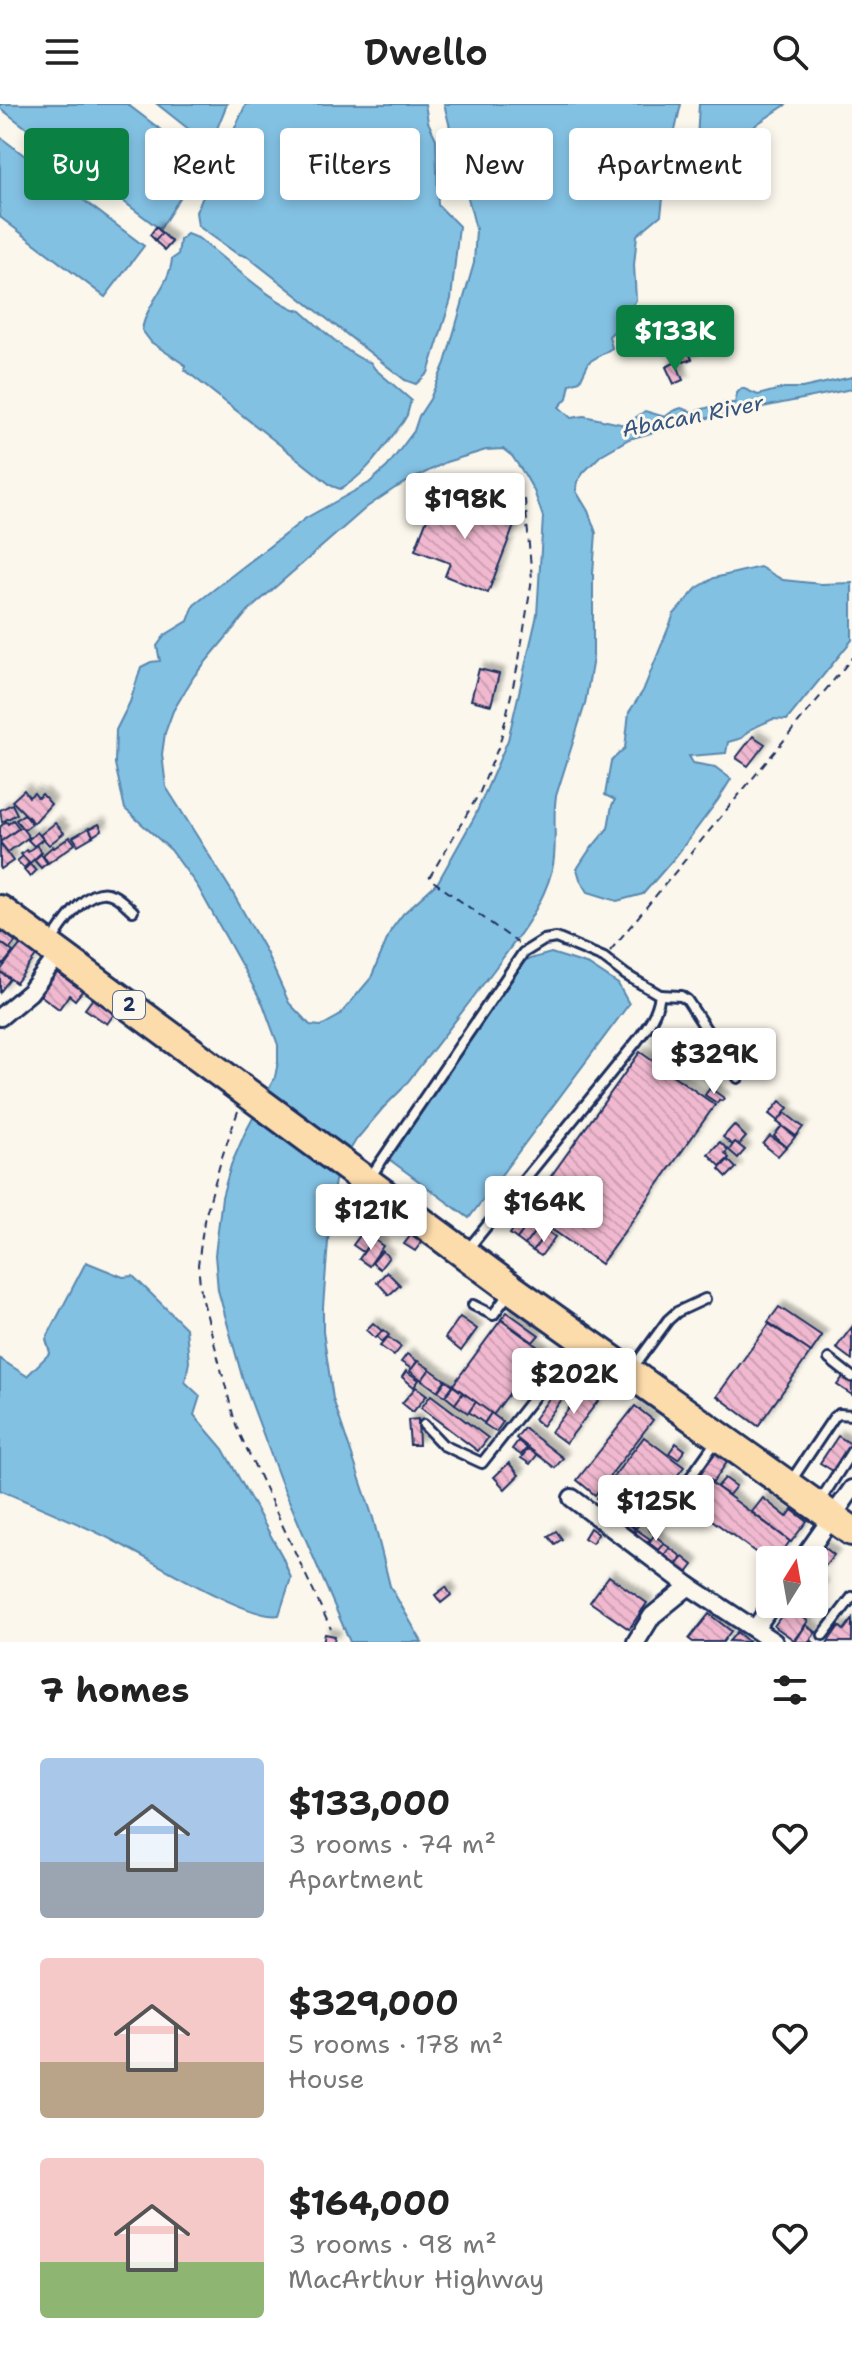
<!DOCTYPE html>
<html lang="en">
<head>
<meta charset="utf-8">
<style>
	:root { --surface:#fff; --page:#f2f2f2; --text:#222; --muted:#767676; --accent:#0b8043 }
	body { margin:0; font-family:"Shantell Sans",sans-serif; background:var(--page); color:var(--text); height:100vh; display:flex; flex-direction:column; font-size:30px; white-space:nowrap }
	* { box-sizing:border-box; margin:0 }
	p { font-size:26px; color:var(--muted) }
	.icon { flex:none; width:44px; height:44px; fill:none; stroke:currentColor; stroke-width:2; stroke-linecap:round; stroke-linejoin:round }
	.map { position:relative; height:1538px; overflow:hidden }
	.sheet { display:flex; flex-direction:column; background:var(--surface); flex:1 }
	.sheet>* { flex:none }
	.guide { position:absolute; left:24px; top:24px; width:804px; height:72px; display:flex; gap:16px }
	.needle { width:52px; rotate:11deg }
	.fabs { position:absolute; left:756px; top:1442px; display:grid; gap:16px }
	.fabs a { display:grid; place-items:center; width:72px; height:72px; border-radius:8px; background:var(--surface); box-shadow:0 4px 12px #0003; font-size:40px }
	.price { position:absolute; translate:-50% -68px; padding:0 18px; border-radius:8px; background:#fff; color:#222; font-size:26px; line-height:52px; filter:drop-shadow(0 2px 4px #0008) }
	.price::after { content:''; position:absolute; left:50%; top:48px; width:24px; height:18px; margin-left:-12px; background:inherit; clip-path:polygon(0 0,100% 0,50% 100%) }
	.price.selected { background:var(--accent); color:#fff }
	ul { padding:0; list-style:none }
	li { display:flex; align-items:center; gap:24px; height:200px; padding:0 40px }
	li span { display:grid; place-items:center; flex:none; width:224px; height:160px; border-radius:8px; color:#555 }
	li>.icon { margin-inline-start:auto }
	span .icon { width:96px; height:96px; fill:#fffc; stroke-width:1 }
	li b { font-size:34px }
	h2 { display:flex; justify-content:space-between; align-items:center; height:96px; padding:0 40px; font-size:34px }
	.tag { padding:0 28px; border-radius:8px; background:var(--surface); box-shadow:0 4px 12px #0003; font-size:28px; line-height:72px }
	.tag.selected { background:var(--accent); color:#fff }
	header { display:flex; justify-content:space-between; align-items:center; height:104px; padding:0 40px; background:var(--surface); font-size:36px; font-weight:600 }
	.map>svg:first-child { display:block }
	.water { fill:#83c1e3; stroke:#5987ae; stroke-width:2; fill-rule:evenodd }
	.building { fill:url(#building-back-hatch); stroke:#1b2f5e; stroke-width:2; filter:url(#shadow) }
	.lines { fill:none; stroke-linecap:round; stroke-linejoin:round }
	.lane-casing { stroke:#1b2f5e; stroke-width:14 }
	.street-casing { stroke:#1b2f5e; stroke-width:22 }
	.highway-casing { stroke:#1b2f5e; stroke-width:34 }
	.path { stroke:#1b2f5e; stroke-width:2; stroke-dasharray:8 6; stroke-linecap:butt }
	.lane { stroke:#fbf7ec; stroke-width:8 }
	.street { stroke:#fbf7ec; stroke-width:16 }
	.highway { stroke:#fddcac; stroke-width:28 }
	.labels { text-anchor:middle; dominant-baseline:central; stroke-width:6; stroke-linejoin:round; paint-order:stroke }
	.shield { fill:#fbf7ec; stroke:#5e6b89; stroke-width:2 }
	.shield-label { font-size:18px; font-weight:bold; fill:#1b2f5e }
	.water-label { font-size:22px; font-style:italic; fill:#35547f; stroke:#fbf7ec }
</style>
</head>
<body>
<header><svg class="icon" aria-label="menu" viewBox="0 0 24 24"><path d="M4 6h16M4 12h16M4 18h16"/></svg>Dwello<svg class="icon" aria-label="search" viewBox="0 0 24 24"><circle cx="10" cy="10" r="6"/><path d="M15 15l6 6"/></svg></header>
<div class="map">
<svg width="852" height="1538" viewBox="0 0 852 1538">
	<defs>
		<pattern id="building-back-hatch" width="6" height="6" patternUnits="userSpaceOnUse" patternTransform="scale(2)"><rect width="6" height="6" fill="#f1b9cf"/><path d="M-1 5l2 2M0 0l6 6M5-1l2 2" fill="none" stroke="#ce9fb4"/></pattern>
		<filter id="shadow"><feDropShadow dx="5.5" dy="-5.5" stdDeviation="2" flood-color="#0004"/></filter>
	</defs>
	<rect width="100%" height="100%" fill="#fbf7ec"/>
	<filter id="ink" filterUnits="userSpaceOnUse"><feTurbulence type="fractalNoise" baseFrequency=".0125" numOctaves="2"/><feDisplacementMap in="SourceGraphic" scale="16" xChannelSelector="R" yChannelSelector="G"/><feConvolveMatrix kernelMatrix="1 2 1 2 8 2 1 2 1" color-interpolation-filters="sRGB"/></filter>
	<g filter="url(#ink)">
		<g class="water">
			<polygon points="0,0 127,0 203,58 160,125 0,4"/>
			<polygon points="157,0 227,0 210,42"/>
			<polygon points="246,0 425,0 428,18 436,35 438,101 459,122 451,195 428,269 416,280 405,276 248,153 236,149 198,122 196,108"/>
			<path d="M444 0H681L667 62 661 111 637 131 634 161 636 196 621 221 609 232 612 244 589 258 580 277 570 280 567 294 559 303 571 314 584 312 625 321 645 307 665 313 673 307 681 304 693 308 724 299H735L737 289 742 284 758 291 784 284H802L852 273V285L698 316 629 335 601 351 584 368 577 378 576 387 588 407 596 429 593 469V554L585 600 556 692C552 716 558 742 552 766 542 804 516 836 493 867 463 907 433 946 402 985L383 1004 356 1036 344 1056 335 1077 331 1099 323 1203V1228L333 1295 373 1414 390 1482 422 1538H350L281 1378 243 1276 218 1186 215 1151 222 1093 231 1061 245 1029 275 973 278 958V941L263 900 198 783 171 746 125 705 115 660 116 626 130 598 141 563 151 558 160 557 157 542 165 531 188 517 194 501 306 414 369 379 387 363 414 327 419 312 430 295 445 259 474 159 476 125ZM503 345 512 352 525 371 534 387 543 413 537 511 508 636 475 712 438 778 403 810 391 826 371 874 339 912 321 922 310 921 289 899 266 848 231 786 166 683 162 650 165 629 173 607 194 572 248 507 367 403 395 384 446 358 486 346Z"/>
			<polygon points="699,0 787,0 757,20 709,69 696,56"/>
			<polygon points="0,33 144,142 105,193 0,113"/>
			<path d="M187 130 198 134C222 152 274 201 301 207 317 221 351 254 370 258L375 265 411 296 407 311 403 318C384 342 368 370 340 385L332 382 185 266V261L151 238 142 226C146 200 170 181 172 155L178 151 180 136Z"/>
			<polygon points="760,463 783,476 821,480 852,479 852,536 787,616 773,615 751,625 742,634 728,638 726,649 689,652 693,659 715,663 731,675 718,696 676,752 643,790 617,797 588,788 580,775 577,765 588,748 608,724 612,701 615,696 605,691 611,657 625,644 629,608 643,587 674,510 697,484 714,474"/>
			<polygon points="551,849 589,861 618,880 629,900 469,1114 386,1053 433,990 487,906 526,856"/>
			<path d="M86 1158 123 1173 133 1172 186 1224 189 1258 185 1278 200 1292 194 1311 223 1345 282 1452 291 1474 279 1511C249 1517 150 1455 118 1439 80 1419 39 1403 0 1386V1255L27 1272 50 1249 46 1235Z"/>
		</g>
		<g class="building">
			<polygon points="156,123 162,129 155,136 150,131"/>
			<polygon points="162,129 172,138 165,146 155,137"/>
			<polygon points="687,245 692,255 684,258 680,249"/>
			<polygon points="676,258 683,276 674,280 666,263"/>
			<polygon points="437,389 515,419 488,489 445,472 450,459 415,446"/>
			<polygon points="479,565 499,570 491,601 471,596"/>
			<polygon points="753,632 765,640 748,662 736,654"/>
			<polygon points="24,686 29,693 34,689 38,694 42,690 51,700 34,719 12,697"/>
			<polygon points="12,700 17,710 2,718 0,706"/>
			<polygon points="24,710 32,720 24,726 16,716"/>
			<polygon points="13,716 19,724 0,738 0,723 6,717 8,720"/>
			<polygon points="55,719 64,729 49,741 40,731"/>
			<polygon points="99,720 102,726 93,732 89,725"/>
			<polygon points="21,723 29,733 8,748 0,738"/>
			<polygon points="89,724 93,732 78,741 73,733"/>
			<polygon points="37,728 43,735 34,742 28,736"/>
			<polygon points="70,733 75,740 48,759 43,751 53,742 54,744"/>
			<polygon points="0,739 13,757 1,765 0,763"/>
			<polygon points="36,741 42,748 30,759 21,750 26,746 28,748"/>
			<polygon points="41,750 47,759 41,764 34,756"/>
			<polygon points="23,752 29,759 24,764 17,757"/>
			<polygon points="30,760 36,767 30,773 24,766"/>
			<polygon points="7,823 19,833 10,845 0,838 0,831"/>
			<polygon points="24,836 39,848 16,879 0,867"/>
			<polygon points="0,838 13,848 3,861 0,858"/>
			<polygon points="55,863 84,885 75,896 69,891 59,905 36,888"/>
			<polygon points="0,868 10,875 0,888"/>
			<polygon points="94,893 115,909 107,920 85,905"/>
			<polygon points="640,948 715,1001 601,1160 526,1107"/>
			<polygon points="710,984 724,994 722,997 719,996 717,999 705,991"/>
			<polygon points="780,997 788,1004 778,1017 769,1010"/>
			<polygon points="785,1009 803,1023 796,1032 777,1018"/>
			<polygon points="734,1021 746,1033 739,1041 735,1038 732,1041 723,1033"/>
			<polygon points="782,1022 795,1033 787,1043 774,1032"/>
			<polygon points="770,1032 786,1043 778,1052 763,1040"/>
			<polygon points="720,1038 728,1046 725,1049 729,1054 720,1062 708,1050"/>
			<polygon points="735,1038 745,1046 738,1054 729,1046"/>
			<polygon points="728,1056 736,1064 727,1073 719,1065"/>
			<polygon points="524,1110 531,1116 517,1135 510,1130"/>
			<polygon points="531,1116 539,1122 525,1141 517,1135"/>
			<polygon points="369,1119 379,1126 363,1148 353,1141"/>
			<polygon points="539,1122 547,1127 533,1147 525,1141"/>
			<polygon points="414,1127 424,1135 415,1147 404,1140"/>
			<polygon points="547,1127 555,1133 541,1152 533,1147"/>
			<polygon points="373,1135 383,1142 369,1162 359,1155"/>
			<polygon points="382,1147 389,1153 380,1165 372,1159"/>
			<polygon points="387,1168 400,1181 389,1191 377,1178"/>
			<polygon points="779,1203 822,1232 811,1248 768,1218"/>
			<polygon points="507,1208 539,1231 533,1238 501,1215"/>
			<polygon points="460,1213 477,1225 461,1247 445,1234"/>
			<polygon points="501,1216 542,1246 493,1311 453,1281"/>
			<polygon points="373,1219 382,1227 375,1234 366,1226"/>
			<polygon points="769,1220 811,1248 758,1322 717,1292"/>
			<polygon points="852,1223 852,1256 836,1244"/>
			<polygon points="383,1226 389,1231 382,1238 377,1233"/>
			<polygon points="388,1233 401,1243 394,1252 380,1242"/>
			<polygon points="407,1250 417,1257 412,1265 401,1258"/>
			<polygon points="418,1257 430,1265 422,1276 410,1267"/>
			<polygon points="573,1262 582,1268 542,1322 534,1315"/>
			<polygon points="430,1265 445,1276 437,1287 422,1276"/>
			<polygon points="406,1267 419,1276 414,1283 402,1273"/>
			<polygon points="843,1273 852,1279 852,1291 837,1281"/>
			<polygon points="446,1276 453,1281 445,1292 438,1287"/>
			<polygon points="453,1282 463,1289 455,1300 445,1292"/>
			<polygon points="416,1283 427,1291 413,1308 402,1299"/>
			<polygon points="583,1286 598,1297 566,1339 551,1328"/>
			<polygon points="463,1289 476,1298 468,1309 455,1300"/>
			<polygon points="431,1291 488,1334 478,1347 421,1304"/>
			<polygon points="476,1298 491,1309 484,1319 469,1308"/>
			<polygon points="635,1302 653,1316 595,1391 577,1376"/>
			<polygon points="491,1309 503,1318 496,1328 484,1320"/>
			<polygon points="418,1315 419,1341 410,1341 408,1316"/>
			<polygon points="524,1324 563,1354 555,1364 516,1334"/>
			<polygon points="838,1332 851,1340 833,1367 820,1359"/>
			<polygon points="644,1333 684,1363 636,1424 597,1394"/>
			<polygon points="518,1337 527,1344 521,1351 512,1345"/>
			<polygon points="676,1339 685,1346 678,1355 669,1349"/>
			<polygon points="528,1345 537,1351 530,1360 521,1354"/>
			<polygon points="716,1348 728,1357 713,1378 709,1375 699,1389 690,1383"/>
			<polygon points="509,1359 519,1371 505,1385 494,1373"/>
			<polygon points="725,1374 736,1382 729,1391 717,1383"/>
			<polygon points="710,1378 790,1437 776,1456 770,1456 770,1459 693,1402"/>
			<polygon points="763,1394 787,1413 792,1406 807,1417 791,1438 752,1408"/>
			<polygon points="623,1416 635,1425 629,1432 617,1423"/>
			<polygon points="590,1424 598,1430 592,1439 584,1434"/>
			<polygon points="637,1426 650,1435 644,1443 630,1433"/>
			<polygon points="556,1427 562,1435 555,1440 548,1432"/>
			<polygon points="654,1431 664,1439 658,1446 649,1439"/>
			<polygon points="664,1440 670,1444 664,1451 658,1447"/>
			<polygon points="823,1442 834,1451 822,1466 812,1456"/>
			<polygon points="670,1444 682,1453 676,1461 664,1452"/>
			<polygon points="683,1453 693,1461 687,1469 676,1461"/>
			<polygon points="609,1472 647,1499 629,1525 590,1498"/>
			<polygon points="814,1476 822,1482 814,1493"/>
			<polygon points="446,1483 451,1491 441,1499 435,1491"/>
			<polygon points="790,1500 809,1500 800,1512 808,1517 794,1536 774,1522"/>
			<polygon points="709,1510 731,1527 723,1538 693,1538 689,1535"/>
			<polygon points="852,1515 852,1538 828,1538 839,1522 844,1526"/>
			<polygon points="806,1521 816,1528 810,1536 813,1538 795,1538"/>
			<polygon points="737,1528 749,1538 729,1537"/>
			<polygon points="325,1530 335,1532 334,1538 323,1538"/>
		</g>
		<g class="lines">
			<g class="lane-casing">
				<g id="lane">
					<path d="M51 838C62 822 88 778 113 791 120 794 127 802 133 807"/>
					<polyline points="660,891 681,892 687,896 738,974"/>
					<path d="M369 1075 523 849 544 836 556 834 604 854 626 871 660 891C657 910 648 922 637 937L468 1145"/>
					<polyline points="473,1201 493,1211 510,1188"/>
					<polyline points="829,1255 852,1273"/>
					<polyline points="632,1265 668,1216 677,1208 705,1195"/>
					<polyline points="424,1321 443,1341 482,1359 579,1236"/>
					<polyline points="791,1377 834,1313 839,1310 852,1311"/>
					<polyline points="820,1397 852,1347"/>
					<polyline points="655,1423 717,1336"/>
					<polyline points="823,1531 852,1493"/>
				</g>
			</g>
			<g class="street-casing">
				<g id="street">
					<polyline points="0,913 30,888 59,850"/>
					<polyline points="572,1394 689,1482 774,1538"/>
					<polyline points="802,1456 852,1385"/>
					<polyline points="755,1525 772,1500"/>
					<polyline points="636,1538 652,1512 689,1482"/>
				</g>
			</g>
			<g class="highway-casing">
				<polyline id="highway" points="0,806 512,1185 852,1427"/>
			</g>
			<g class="path">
				<polyline points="510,371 525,396 532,475 519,556 500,639 480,688 429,774 518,839"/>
				<polyline points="610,847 852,554"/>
				<polyline points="238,1007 222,1053 204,1117 198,1161 201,1189 236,1322 331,1525"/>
			</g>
			<use href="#lane" class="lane"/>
			<use href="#street" class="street"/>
			<use href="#highway" class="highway"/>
		</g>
	</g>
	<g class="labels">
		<rect class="shield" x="113" y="887" width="32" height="28" rx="6"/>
		<g class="shield-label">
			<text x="129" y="901">2</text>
		</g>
		<g class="water-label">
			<text transform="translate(693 312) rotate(-11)">Abacan River</text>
		</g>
	</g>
</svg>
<div class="fabs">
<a><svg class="needle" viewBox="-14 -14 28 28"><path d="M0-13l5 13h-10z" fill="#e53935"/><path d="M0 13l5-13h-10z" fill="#767676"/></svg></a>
</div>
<b class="price selected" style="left:675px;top:269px">$133K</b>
<b class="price" style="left:465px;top:437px">$198K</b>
<b class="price" style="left:714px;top:992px">$329K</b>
<b class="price" style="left:544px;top:1140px">$164K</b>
<b class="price" style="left:371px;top:1148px">$121K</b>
<b class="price" style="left:574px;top:1312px">$202K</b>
<b class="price" style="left:656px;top:1439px">$125K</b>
<div class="guide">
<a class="tag selected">Buy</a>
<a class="tag">Rent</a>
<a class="tag">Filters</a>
<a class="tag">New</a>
<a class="tag">Apartment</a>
</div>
</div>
<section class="sheet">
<h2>7 homes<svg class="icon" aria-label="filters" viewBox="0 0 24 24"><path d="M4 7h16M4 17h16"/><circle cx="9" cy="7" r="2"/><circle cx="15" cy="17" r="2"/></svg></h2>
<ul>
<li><span style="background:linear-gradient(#a9c7e8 65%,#9aa5b1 0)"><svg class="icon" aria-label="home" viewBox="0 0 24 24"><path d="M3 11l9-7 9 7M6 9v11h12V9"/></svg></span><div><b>$133,000</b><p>3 rooms · 74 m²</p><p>Apartment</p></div><svg class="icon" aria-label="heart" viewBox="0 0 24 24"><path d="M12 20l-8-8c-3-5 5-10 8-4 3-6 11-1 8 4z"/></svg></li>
<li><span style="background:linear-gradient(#f6c9c9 65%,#b9a48a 0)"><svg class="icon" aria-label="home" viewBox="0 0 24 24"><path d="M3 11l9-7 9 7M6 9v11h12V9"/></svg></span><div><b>$329,000</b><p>5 rooms · 178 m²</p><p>House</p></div><svg class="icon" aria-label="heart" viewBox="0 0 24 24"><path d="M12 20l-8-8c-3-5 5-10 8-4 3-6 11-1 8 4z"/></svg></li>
<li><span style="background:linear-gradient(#f6c9c9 65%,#8fb573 0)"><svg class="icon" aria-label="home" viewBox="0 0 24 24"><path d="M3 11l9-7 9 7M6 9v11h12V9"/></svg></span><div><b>$164,000</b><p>3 rooms · 98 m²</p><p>MacArthur Highway</p></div><svg class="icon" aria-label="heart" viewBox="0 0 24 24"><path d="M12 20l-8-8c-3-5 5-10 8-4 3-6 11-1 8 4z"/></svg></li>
</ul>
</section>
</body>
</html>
